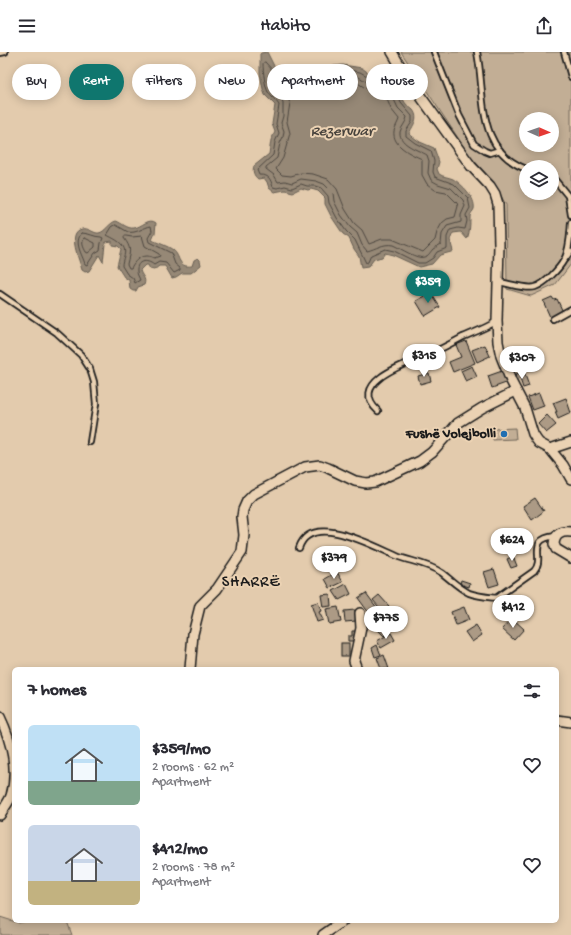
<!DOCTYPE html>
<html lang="en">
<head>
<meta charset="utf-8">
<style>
	:root { --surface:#fff; --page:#f2f2f3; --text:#2b2b33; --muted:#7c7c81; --accent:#0f766e }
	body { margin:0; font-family:"Gochi Hand",sans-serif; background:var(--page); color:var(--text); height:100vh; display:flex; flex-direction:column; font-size:15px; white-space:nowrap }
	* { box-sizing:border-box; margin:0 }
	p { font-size:13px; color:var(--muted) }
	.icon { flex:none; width:22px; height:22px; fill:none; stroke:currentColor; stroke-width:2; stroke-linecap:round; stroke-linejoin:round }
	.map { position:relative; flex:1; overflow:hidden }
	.sheet { position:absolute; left:12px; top:615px; width:547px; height:256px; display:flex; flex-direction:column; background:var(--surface); border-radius:6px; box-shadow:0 2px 10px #0003 }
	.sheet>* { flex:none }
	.top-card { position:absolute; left:12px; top:12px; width:547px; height:36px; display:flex; gap:8px }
	.needle { width:26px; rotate:92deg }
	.fabs { position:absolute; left:519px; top:60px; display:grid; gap:8px }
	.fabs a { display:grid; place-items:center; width:40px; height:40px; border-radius:50%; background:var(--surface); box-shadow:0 2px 10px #0003; font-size:20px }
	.price { position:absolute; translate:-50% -34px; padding:0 9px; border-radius:14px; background:#fff; color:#222; font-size:13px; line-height:26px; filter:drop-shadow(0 1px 2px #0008) }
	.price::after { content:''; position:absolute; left:50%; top:24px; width:12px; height:9px; margin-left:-6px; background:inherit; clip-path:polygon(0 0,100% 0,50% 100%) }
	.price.on { background:var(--accent); color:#fff }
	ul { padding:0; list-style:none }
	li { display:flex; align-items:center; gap:12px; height:100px; padding:0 16px }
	li span { display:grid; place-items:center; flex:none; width:112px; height:80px; border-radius:6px; color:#555 }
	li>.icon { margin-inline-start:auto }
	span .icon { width:48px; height:48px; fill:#fffc; stroke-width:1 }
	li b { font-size:17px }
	h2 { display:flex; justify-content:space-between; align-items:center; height:48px; padding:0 16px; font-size:17px }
	.chip { padding:0 14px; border-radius:18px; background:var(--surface); box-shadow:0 2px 10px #0003; font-size:14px; line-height:36px }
	.chip.on { background:var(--accent); color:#fff }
	header { display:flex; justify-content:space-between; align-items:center; height:52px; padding:0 16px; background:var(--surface); font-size:18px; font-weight:600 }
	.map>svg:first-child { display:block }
	.green { fill:#c2ae95; stroke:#6f6558; fill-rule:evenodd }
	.water { fill:#968876; stroke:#655d52 }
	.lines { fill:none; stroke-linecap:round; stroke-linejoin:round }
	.shore { stroke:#4d4740; stroke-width:1 }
	.building { fill:#ac9a85; stroke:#1c1c1c }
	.service-casing { stroke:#1c1c1c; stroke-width:8 }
	.minor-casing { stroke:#1c1c1c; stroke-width:12 }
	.service { stroke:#ebd2b3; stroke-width:4.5 }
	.minor { stroke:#ebd2b3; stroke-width:9 }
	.poi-dot { fill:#1f6fb2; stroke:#ebd2b3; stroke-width:1.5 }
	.labels { text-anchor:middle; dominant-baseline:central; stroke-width:4; stroke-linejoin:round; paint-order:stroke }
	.poi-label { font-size:14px; font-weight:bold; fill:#1c1c1c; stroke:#ebd2b3; text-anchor:end }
	.water-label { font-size:15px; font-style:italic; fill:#47423c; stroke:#ebd2b3 }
	.quarter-label { font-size:16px; letter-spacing:1px; fill:#1c1c1c; stroke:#ebd2b3 }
</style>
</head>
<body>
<header><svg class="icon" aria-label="menu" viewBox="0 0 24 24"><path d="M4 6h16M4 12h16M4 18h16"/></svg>Habito<svg class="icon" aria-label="share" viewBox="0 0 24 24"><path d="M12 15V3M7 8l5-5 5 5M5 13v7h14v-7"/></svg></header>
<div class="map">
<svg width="571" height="883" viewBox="0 0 571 883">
	<rect width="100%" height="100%" fill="#e3cbad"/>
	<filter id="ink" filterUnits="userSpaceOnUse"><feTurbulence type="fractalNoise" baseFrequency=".025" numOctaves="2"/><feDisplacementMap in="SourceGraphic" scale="8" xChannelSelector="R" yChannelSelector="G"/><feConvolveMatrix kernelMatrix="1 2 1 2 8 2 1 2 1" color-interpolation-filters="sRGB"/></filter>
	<g filter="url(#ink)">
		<g class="green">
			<path d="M401 0H571V212L555 233 531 244 507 237 506 153 494 131 470 104ZM526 67H552V93H526ZM526 115H552V141H526Z"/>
			<polygon points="515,376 516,387 493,388 493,377"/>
			<polygon points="0,865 19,871 27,869 65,869 68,872 72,883 0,883"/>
		</g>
		<g class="water">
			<path d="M267 0 275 16 282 19H301L311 16 321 19 334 14 343 13 362 16 370 22 376 23 379 27 384 30 392 27 395 29C399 35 401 43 404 49 407 54 410 55 413 58 420 67 412 74 409 82L420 90 434 96 439 110 437 117 439 122C443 125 449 125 453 127 462 132 476 146 474 157 473 160 470 161 470 165 470 172 470 180 467 187L461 180 453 181 450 188 453 199 451 200 440 203 432 212 419 215 393 203 385 201 382 205 374 207 368 215 361 216 359 204 354 197 349 186 343 182 331 164 325 152V146L318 139 311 137 308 138 301 136 293 140 285 138 274 140 269 136 267 130 264 126 258 127C254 124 252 119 254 114L269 102 271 88 275 80 272 72 275 53 265 43 263 37 260 21V2L261 1Z"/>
			<path d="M116 169C122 171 127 177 134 176 142 175 149 165 156 171L155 181 152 188C158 191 168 194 173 198 181 204 177 216 192 214L194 208 198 206 200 208 201 213 191 221H182L176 225 172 226 165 214H159L154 218 150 217 148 213H145L140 218C141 224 147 226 144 233L138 235 136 239H133L130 237 129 228 124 225 117 214 121 197 118 194 112 193V189L106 190 105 192 103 210 99 203 89 219 85 220 82 218C80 209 66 180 82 177 88 175 94 182 99 181 105 180 109 171 116 169Z"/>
		</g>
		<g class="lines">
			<g class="shore">
				<path d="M265 10 275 21 281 23H302L311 20 322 23 335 18 342 17 360 20 383 33 393 32 401 51 412 64V70L406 79V84L415 91 431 99 434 109 433 120 435 125 454 132 468 146 470 156 466 163 467 169 465 177 458 176 450 178 447 185V196L437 200 433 206 425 211H418L394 199 385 197 371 203 368 210 366 211 355 188 346 179 337 166 329 151 328 144 321 136 315 134H307L301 132 292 136 285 134 277 136 273 135C270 126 269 123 259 123L257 118 273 103 275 90 279 81 276 72 279 53C276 48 271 45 268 40 265 35 263 19 263 12Z"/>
				<path d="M342 22 359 25 378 37 390 39 398 56 407 65C406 71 401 75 400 80 399 93 419 98 427 103L429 109 428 121 431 128 438 132 451 136 463 148 465 154 461 163V170L447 174 442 182 441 192C438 194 436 195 433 197 430 200 429 204 424 205 418 208 400 196 393 193 383 191 376 197 367 199L362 193 357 181 350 175 341 163 334 149 333 141 324 132 316 129 301 127 292 131 285 129 278 130 274 123 266 117V115L277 106 280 91 283 85 284 79 281 71 283 64V51L273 38 271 27 292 29 302 28 311 25 322 28Z"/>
				<path d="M342 28 356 30 375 42 386 45 391 57 399 67C398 71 395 75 394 79 392 94 411 102 422 107V123L427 132 435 138 446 140 457 151 458 154 455 165 447 167 442 171 437 180 435 188 423 200 392 187H382L369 192 362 178 354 171 345 157 337 137 328 127 313 122 301 121 291 124 282 123 276 117 283 106 290 81 287 70 290 51 287 45 281 38V36L303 34 312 31 323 34Z"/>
				<path d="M116 173C120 175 124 178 128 180 136 182 144 175 151 174L152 179 148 186 149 190 171 201 175 212 180 216V218L174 221 166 211 159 210 154 213C147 207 136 208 137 219 137 223 139 225 140 228L135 231 133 226 127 222 122 214C122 210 123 208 124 204 128 192 114 187 107 183L112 175Z"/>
				<path d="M82 181C89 181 94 185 101 185L103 186 101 191 100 198 95 201 87 213 85 212C82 202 73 190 82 181Z"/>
				<path d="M126 184 132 185 142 184 145 194 159 202 160 204 154 206C144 201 136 206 131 216H129L127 212C130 199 132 197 124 186Z"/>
				<path d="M85 186 95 191V195L88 201 86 200C84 196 80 190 85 186Z"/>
			</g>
		</g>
		<g class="building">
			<polygon points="431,241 440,255 425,264 416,249"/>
			<polygon points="552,245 554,248 557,247 563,260 550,265 543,249"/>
			<polygon points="466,289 475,311 453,320 449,310 461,305 456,293"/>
			<polygon points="485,293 490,304 477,310 472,298"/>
			<polygon points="472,314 477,325 466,330 461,319"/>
			<polygon points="502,319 506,331 492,336 488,324"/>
			<polygon points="524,320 529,334 523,336 520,327 516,328 515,323"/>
			<polygon points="429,321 431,329 420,332 418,324"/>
			<polygon points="539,341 544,354 533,358 528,345"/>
			<polygon points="566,346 571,361 558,367 555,360 557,360 553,351"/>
			<polygon points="547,363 556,373 546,381 538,372"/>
			<polygon points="535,446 544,459 532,468 523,454"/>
			<polygon points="513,504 517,514 511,516 507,507"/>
			<polygon points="494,517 499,532 489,535 484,520"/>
			<polygon points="337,520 343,530 330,536 325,527"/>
			<polygon points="461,528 470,531 469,535 460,532"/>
			<polygon points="346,532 351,542 339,548 333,539"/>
			<polygon points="366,541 377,556 369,561 358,546"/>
			<polygon points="330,542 331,554 323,555 321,543"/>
			<polygon points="379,543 389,554 383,560 373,548"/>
			<polygon points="318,550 321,559 319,560 323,568 317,570 311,552"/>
			<polygon points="338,555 341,570 329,572 326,557"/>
			<polygon points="464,555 469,568 456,573 451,560"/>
			<polygon points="355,558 356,569 345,570 344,559"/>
			<polygon points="382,560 395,574 384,584 371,571"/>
			<polygon points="512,566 524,577 514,588 502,577"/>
			<polygon points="476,573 482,583 472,590 465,580"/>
			<polygon points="352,579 357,579 357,589 348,589 348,584 352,584"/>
			<polygon points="391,581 395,588 381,596 377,589"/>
			<rect x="341" y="591" width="8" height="13"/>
			<polygon points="377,593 381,603 375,605 372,596"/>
			<polygon points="384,603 389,617 381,617 377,606"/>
		</g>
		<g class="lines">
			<g class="service-casing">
				<g id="service">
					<polyline points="434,0 459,63 474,92 485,99 490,101 500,98"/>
					<path d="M477 0C486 44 475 97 526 117"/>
					<polyline points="564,0 571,25"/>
					<polyline points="0,1 5,0"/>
					<polyline points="552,127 555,128 568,144 571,163"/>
					<polyline points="565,207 571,199"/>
					<path d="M498 230C508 231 526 238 535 235 545 232 559 217 564 208 570 197 570 183 571 171"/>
					<polyline points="0,242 57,281 81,303 90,317 94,330 96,352 90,390"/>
					<polyline points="553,267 571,257"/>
					<path d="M378 359C346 329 411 310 430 302 441 297 452 291 463 285 475 280 486 276 497 269"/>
					<path d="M299 496C311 458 377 496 399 505 414 510 429 512 442 521 451 528 459 536 469 541 477 544 487 545 496 546L534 519C546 506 525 487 556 484"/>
				</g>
			</g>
			<g class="minor-casing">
				<g id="minor">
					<polyline points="392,0 408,27 471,114 490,134 495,142 498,152 499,193 497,269 498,290 501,304 511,329 525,356 533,382 536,387 539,391 550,397 563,413 571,427"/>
					<polyline points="550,397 571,390"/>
					<path d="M571 480C561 479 555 482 554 492L556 497 571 506"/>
					<polyline points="190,617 193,582 200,554 217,537 242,500 244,483 242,465 243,458 247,449 254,442 305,415 320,413 328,416 355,429 366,431 375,430 420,409 432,400 458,371 482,356 516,339"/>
					<polyline points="357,617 354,609 361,576 360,561"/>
					<path d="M0 665C11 688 19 718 11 744 9 750 3 757 0 763"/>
					<polyline points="557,668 571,670"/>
					<polyline points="323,883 343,869"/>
				</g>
			</g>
			<use href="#service" class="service"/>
			<use href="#minor" class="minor"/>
		</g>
	</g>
	<circle class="poi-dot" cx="504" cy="382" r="4"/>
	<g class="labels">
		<g class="poi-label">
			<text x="496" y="382">Fushë Volejbolli</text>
		</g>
		<g class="water-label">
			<text x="342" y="80">Rezervuar</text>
		</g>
		<g class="quarter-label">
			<text x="251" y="531">SHARRË</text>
		</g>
	</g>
</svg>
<div class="fabs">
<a><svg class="needle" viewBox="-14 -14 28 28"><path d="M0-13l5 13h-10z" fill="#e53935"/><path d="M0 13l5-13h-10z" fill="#7c7c81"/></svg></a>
<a><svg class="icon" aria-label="layers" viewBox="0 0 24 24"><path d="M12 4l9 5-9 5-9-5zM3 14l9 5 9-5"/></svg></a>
</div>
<b class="price on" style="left:428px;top:252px">$359</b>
<b class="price" style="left:424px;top:326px">$315</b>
<b class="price" style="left:522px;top:328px">$307</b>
<b class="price" style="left:512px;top:510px">$624</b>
<b class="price" style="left:334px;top:528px">$379</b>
<b class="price" style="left:513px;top:577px">$412</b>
<b class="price" style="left:386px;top:588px">$775</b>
<div class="top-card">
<a class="chip">Buy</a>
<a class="chip on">Rent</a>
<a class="chip">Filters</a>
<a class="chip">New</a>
<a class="chip">Apartment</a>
<a class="chip">House</a>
</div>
<section class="sheet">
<h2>7 homes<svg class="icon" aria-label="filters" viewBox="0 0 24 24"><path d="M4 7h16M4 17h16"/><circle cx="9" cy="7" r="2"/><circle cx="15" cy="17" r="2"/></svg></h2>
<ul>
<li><span style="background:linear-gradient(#bfe0f5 70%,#7fa58c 0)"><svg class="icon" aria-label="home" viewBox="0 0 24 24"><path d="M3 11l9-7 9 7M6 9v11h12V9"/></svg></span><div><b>$359/mo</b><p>2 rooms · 62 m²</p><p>Apartment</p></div><svg class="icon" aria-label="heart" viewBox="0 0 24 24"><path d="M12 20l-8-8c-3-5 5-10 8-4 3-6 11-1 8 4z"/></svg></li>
<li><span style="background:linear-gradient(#c9d6e8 70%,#c2b280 0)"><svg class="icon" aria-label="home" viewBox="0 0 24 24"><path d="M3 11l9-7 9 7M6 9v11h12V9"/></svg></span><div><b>$412/mo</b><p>2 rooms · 78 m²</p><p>Apartment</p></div><svg class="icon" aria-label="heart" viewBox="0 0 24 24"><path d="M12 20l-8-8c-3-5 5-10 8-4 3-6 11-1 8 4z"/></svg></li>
</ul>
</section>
</div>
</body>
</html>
